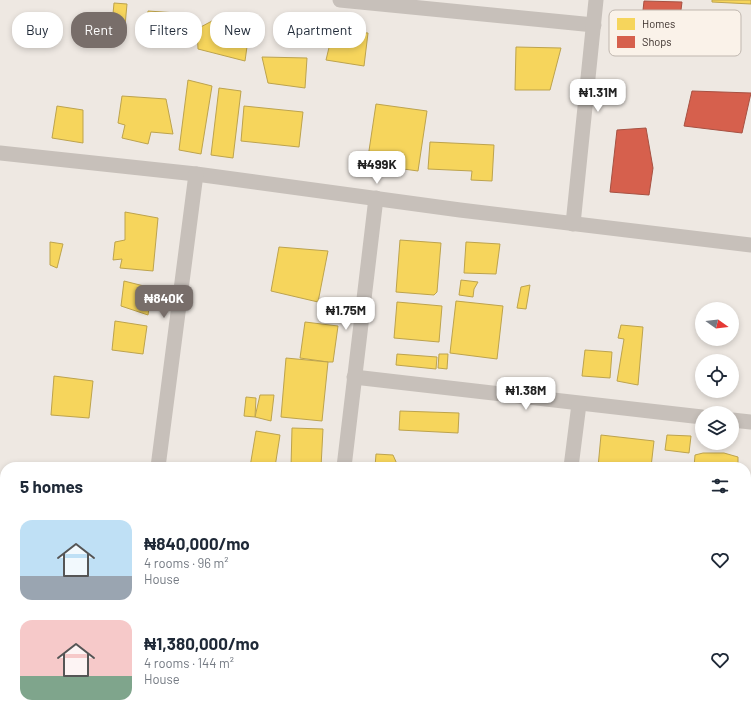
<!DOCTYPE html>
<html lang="en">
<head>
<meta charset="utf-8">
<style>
	:root { --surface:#fff; --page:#f2f2f3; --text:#1f2937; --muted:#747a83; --accent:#786e6a }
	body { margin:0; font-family:Barlow,sans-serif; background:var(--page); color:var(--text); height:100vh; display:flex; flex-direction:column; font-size:15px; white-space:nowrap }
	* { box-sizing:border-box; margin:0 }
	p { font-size:13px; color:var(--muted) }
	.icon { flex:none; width:22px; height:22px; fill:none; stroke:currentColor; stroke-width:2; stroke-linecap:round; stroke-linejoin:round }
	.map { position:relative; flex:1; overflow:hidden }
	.details { position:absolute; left:0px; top:462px; width:751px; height:256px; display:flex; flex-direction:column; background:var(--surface); border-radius:16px 16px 0 0; box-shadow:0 2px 6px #0003 }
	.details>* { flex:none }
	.top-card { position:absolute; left:12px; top:12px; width:400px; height:36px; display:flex; gap:8px }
	.needle { width:26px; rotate:104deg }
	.controls { position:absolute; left:695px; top:302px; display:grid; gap:8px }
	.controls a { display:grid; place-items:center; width:44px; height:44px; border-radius:50%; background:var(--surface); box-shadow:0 2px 6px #0003; font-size:20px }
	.price { position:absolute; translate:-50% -34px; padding:0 9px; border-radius:8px; background:#fff; color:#222; font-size:13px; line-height:26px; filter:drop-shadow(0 1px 2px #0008) }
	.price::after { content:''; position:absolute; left:50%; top:24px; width:12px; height:9px; margin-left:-6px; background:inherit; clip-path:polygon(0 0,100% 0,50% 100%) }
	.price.current { background:var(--accent); color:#fff }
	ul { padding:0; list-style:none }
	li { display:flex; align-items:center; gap:12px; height:100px; padding:0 20px }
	li span { display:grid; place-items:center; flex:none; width:112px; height:80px; border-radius:12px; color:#555 }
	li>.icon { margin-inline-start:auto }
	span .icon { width:48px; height:48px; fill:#fffc; stroke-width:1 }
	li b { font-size:17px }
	h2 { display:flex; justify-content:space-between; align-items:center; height:48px; padding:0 20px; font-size:17px }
	.tag { padding:0 14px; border-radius:16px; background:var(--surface); box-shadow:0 2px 6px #0003; font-size:14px; line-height:36px }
	.tag.current { background:var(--accent); color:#fff }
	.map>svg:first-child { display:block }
	.homes { fill:#f6d55c; stroke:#bda34d }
	.shops { fill:#d6604d; stroke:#a75142 }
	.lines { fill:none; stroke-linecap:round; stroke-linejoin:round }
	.street { stroke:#c7c0ba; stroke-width:15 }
	.key { fill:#faf2e9; stroke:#c0b7af; stroke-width:1 }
	.key-label { font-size:11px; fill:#382d29 }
</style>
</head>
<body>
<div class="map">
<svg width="751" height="718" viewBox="0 0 751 718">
	<rect width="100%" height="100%" fill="#eee8e2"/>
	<g class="homes">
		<polygon points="712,0 751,0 751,4 712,2"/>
		<polygon points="114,3 127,4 125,26 112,25"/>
		<polygon points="148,11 177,13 175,42 145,40"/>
		<polygon points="225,14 251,18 245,61 198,49 197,29"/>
		<polygon points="333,31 368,33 364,66 326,60"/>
		<polygon points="516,47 561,48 550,90 515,90"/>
		<polygon points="262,57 307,58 305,88 268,83"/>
		<polygon points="188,80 212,86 201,154 179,150"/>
		<polygon points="219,88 241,91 233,158 211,155"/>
		<polygon points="122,96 166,99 173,134 151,132 148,144 122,138 125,125 118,123"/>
		<polygon points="376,104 427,111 418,171 367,164"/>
		<polygon points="57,106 83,110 83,143 52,138"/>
		<polygon points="244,106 303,112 299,147 241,141"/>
		<polygon points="430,142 494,145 492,181 471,180 472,171 428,169"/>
		<polygon points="125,212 158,218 153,271 120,268 122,259 113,260 115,242 125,240"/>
		<polygon points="400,240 441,243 437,292 434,295 396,292"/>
		<polygon points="50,242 63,244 57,268 50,265"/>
		<polygon points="466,242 500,244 496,274 464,273"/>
		<polygon points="279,247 328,251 318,302 271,291"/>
		<polygon points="461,280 478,282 474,289 473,297 459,295"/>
		<polygon points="124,281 152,288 148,315 121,306"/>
		<polygon points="530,285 526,309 517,308 521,287"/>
		<polygon points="456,301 503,306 497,359 450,353"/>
		<polygon points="397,302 442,306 439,342 394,338"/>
		<polygon points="115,321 147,326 143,354 112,350"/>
		<polygon points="305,322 338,326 333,362 328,362 300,358"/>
		<polygon points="621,325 643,327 638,385 617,381 624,339 618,338"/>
		<polygon points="585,350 612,352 610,378 582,376"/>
		<polygon points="397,354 437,357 436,369 396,365"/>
		<polygon points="439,354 448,354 447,369 438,368"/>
		<polygon points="286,358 328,362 322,421 281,417"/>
		<polygon points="54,376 93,381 89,418 51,415"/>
		<polygon points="260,395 274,395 271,421 255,417"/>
		<polygon points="246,397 256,398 255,417 244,416"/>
		<polygon points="400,411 459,413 458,433 399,430"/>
		<polygon points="292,428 323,429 321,467 291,467"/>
		<polygon points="256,431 280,435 275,467 250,467"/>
		<polygon points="601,435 654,441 651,467 598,467"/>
		<polygon points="667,435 691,436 689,453 665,450"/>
		<polygon points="703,453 724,453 738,457 738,467 694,467 695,455"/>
		<polygon points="376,454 393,455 397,464 407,467 375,467"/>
		<polygon points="165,713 200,713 199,718 165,716"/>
		<rect x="341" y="713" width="57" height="5"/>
	</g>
	<g class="shops">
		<polygon points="644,1 682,2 678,34 641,29"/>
		<polygon points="692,91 751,93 742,133 684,126"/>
		<polygon points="646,128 653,168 649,195 610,192 617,130"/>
	</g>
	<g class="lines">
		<g class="street">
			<polyline points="340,0 594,25"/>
			<polyline points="0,153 196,174 460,210 751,245"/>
			<polyline points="573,224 596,0"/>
			<polyline points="354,377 702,417"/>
			<polyline points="732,420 751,422"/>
			<polyline points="158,467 196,174"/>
			<polyline points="344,467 376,198"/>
			<polyline points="571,467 579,404"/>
			<polyline points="746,557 751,520"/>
			<polyline points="126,718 127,713"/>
			<polyline points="315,718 316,713"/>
			<polyline points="539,718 539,713"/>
			<polyline points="727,718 727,713"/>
		</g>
	</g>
	<rect x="609" y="10" width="132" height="46" rx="6" class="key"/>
	<rect x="617" y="18" width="18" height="12" fill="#f6d55c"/>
	<rect x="617" y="36" width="18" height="12" fill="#d6604d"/>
	<g class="key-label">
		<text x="642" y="28">Homes</text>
		<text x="642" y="46">Shops</text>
	</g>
</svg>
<div class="controls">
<a><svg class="needle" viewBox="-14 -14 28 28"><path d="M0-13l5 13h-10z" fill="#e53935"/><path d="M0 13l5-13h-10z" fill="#747a83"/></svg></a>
<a><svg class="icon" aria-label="locate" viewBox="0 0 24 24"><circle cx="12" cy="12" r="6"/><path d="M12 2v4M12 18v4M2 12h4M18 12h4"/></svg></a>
<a><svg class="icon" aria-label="layers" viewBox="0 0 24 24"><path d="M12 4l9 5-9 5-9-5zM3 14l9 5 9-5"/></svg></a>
</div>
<b class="price" style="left:598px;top:113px">₦1.31M</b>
<b class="price" style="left:377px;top:185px">₦499K</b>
<b class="price current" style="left:164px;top:319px">₦840K</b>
<b class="price" style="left:346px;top:331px">₦1.75M</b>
<b class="price" style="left:526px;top:411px">₦1.38M</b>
<div class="top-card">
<a class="tag">Buy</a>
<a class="tag current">Rent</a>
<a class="tag">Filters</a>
<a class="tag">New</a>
<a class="tag">Apartment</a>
</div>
<section class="details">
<h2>5 homes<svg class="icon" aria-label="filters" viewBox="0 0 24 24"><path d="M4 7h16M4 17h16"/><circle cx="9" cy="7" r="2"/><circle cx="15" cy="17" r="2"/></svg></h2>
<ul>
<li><span style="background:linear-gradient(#bfe0f5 70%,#9aa5b1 0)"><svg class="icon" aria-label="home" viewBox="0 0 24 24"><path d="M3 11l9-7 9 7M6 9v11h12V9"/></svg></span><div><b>₦840,000/mo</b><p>4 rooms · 96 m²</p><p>House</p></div><svg class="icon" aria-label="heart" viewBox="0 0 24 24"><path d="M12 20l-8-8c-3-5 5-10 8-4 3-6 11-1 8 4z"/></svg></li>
<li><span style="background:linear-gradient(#f6c9c9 70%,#7fa58c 0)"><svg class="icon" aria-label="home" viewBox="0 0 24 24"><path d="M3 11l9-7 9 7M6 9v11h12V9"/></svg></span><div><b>₦1,380,000/mo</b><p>4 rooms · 144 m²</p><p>House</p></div><svg class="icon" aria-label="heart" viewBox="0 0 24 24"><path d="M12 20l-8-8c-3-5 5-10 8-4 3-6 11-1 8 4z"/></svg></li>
</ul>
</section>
</div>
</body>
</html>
